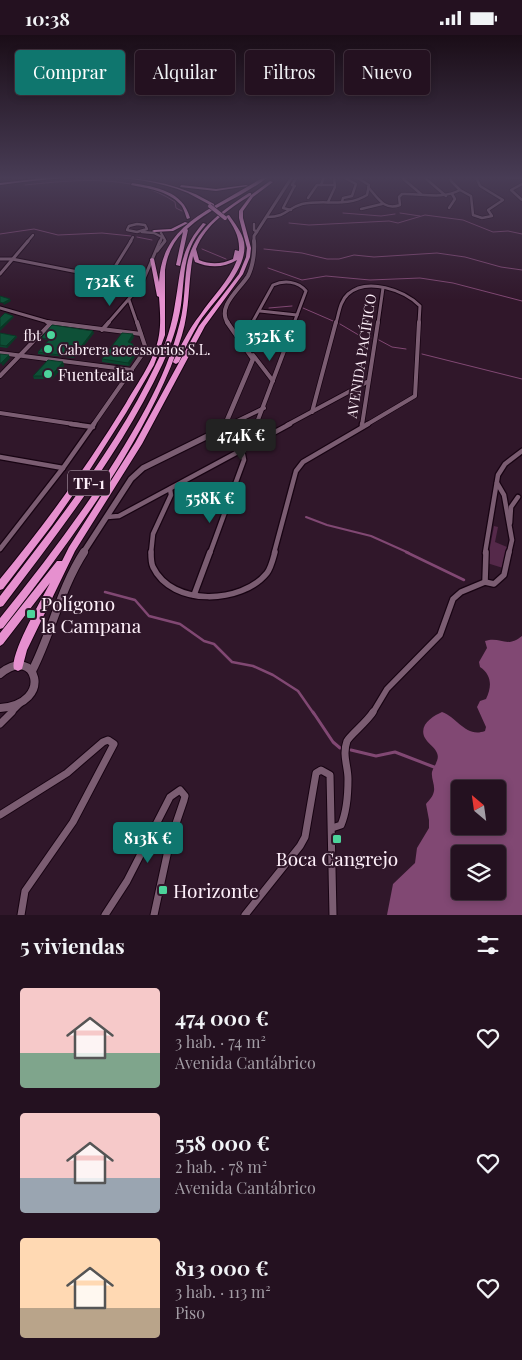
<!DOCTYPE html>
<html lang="es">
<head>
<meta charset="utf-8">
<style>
	:root { --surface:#241120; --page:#301f2d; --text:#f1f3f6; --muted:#a39da5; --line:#41313e; --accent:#0f766e }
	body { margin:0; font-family:"Playfair Display",serif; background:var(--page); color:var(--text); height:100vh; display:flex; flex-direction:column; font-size:19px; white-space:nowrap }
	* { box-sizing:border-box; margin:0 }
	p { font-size:16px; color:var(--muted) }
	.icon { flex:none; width:28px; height:28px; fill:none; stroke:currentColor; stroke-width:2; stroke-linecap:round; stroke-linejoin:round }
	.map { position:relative; height:880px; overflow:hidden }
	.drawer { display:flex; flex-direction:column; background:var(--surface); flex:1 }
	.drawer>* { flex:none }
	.banner { position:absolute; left:15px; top:15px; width:492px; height:45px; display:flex; gap:10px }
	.needle { width:32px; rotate:331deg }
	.tools { position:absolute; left:451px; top:745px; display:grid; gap:10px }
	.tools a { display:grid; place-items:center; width:55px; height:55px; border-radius:5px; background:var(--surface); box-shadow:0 2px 8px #0003,0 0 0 1px var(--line); font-size:25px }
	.price { position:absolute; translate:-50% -42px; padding:0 11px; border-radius:5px; background:var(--accent); color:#fff; font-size:16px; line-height:32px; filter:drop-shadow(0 1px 2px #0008) }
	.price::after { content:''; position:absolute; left:50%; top:30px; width:15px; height:11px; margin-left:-8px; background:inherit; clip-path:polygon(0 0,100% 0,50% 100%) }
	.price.current { background:#222; color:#fff }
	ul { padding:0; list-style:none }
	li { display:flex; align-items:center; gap:15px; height:125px; padding:0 20px }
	li span { display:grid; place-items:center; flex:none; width:140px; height:100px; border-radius:5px; color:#555 }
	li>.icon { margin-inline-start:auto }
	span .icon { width:60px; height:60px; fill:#fffc; stroke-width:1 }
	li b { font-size:21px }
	h2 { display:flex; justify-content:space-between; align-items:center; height:60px; padding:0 20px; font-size:21px }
	.tag { padding:0 18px; border-radius:5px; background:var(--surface); box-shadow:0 2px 8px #0003,0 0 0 1px var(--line); font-size:18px; line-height:45px }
	.tag.current { background:var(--accent); color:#fff }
	.status { display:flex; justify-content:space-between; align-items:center; height:35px; padding:0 25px; background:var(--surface); direction:ltr }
	.status svg { height:14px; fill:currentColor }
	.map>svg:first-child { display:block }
	.green { fill:#55294a }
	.water { fill:#814873; fill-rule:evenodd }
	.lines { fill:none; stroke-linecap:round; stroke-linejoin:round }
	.stream-far3 { stroke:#814873; stroke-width:1 }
	.stream-far2 { stroke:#814873; stroke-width:2 }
	.stream-far1 { stroke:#814873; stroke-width:2.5 }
	.stream { stroke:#814873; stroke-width:3 }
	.minor-far5-casing { stroke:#170312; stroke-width:4 }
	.minor-far4-casing { stroke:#170312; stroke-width:5 }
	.minor-far3-casing { stroke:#170312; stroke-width:5.5 }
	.minor-far2-casing { stroke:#170312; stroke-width:7 }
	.minor-far1-casing { stroke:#170312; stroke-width:8 }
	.minor-casing { stroke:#170312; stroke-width:9 }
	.tertiary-far4-casing { stroke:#170312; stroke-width:4.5 }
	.tertiary-far3-casing { stroke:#170312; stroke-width:5.5 }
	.tertiary-far2-casing { stroke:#170312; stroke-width:6 }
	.tertiary-far1-casing { stroke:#170312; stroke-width:8 }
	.tertiary-casing { stroke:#170312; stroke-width:10 }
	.motorway-casing { stroke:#170312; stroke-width:2 }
	.minor-far5 { stroke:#7b5d72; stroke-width:2.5 }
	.minor-far4 { stroke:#7b5d72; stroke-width:3 }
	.minor-far3 { stroke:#7b5d72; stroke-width:4 }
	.minor-far2 { stroke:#7b5d72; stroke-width:4.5 }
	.minor-far1 { stroke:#7b5d72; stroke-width:5.5 }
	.minor { stroke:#7b5d72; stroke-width:7 }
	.tertiary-far4 { stroke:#7b5d72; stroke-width:3 }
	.tertiary-far3 { stroke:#7b5d72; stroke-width:4 }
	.tertiary-far2 { stroke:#7b5d72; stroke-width:4.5 }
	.tertiary-far1 { stroke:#7b5d72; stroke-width:5.5 }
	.tertiary { stroke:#7b5d72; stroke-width:8 }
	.motorway { fill:#e690cf; fill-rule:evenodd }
	.motorway-bridge-casing { stroke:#170312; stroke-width:5; stroke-linecap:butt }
	.motorway-bridge { stroke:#e690cf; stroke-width:4 }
	.wall { fill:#0c452f }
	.shaded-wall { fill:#0a3826 }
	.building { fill:#0e5037; stroke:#0a3826 }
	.poi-dot { fill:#4cd49b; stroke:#30172a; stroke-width:2 }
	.labels { text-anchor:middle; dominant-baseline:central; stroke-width:4; stroke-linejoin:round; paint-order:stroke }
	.far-poi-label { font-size:14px; fill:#fef0fa; stroke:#30172a; text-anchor:end }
	.far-street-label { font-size:14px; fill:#fef0fa; stroke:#30172a }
	.shield { fill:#30172a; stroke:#c0afbc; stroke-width:1 }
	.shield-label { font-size:15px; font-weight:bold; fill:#fef0fa }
	.poi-label { font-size:16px; fill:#fef0fa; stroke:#30172a; text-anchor:start }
	.near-poi-label { font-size:19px; fill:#fef0fa; stroke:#30172a; text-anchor:start }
</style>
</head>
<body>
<div class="status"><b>10:38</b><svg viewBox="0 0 49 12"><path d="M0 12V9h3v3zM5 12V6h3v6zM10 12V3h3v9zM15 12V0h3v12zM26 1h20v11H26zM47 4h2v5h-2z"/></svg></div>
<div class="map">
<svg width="522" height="880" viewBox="0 0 522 880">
	<rect width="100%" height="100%" fill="#30172a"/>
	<polygon class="green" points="494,491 498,492 495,507 507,512 503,533 487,528"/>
	<path class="water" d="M522 601V880H387L393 849 415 828 417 813 429 793V785L426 769C429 765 433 762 434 756 435 750 431 743 432 737 434 730 440 725 437 718 435 712 428 709 425 703 418 690 433 681 442 677 458 683 466 703 485 696L486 692 477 672 480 666 486 664C492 652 492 640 480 632L479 627 487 613 485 606C501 601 506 614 522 601ZM460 754H498V791H460ZM460 819H498V856H460Z"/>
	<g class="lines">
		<g class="stream-far3">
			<polyline points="9,142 23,144"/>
			<path d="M25 150C73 145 133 138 175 167L176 173 182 176"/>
			<polyline points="343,178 381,181 395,179"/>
			<polyline points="400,178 420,181"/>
			<polyline points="289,188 309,190 389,186 398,188 425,180 463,185 493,197 508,196 522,199"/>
			<polyline points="0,199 34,194 58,200 102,198 131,201"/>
			<polyline points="137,202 152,205"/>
			<polyline points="202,214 226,224"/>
			<polyline points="264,214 302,218 327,224 339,224 354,220 374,222 437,218 465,222 501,232 522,235"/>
			<polyline points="268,233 302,245 326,241 370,245 420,243 453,248 522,266"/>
			<polyline points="269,273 292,271"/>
			<polyline points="303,273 333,286"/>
			<polyline points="340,289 362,302 371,303"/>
			<polyline points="379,305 392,312 406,314"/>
			<polyline points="422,319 522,344"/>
		</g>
		<polyline class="stream-far2" points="306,482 327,490 371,501 409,518"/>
		<g class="stream-far1">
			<polyline points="406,517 464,545"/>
			<polyline points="105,557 135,565 149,581 180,589 204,606 214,609 232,627 253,631 273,640 298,656 314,679"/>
		</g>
		<g class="stream">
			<polyline points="313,677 333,707 340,713"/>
			<polyline points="351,715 376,721 395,717 434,732"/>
		</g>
		<g class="minor-far5-casing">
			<g id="minor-far5">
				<polyline points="401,142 421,159"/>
				<polyline points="424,142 446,161"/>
				<polyline points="503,142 522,143"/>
				<polyline points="522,149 511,155 522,165"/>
				<polyline points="321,150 324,142"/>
				<polyline points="295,151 292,150 297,142"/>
				<path d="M368 152C378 163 384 176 400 170L399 162 402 159C422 158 441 165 460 155L451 146 450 142"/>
				<polyline points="460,155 471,161 473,180 482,183 492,181 488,175 503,165 480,151 476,142"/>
				<polyline points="308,163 317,150 335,150"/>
				<polyline points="328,167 335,152 334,142"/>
				<polyline points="342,167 343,163 352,161 356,149 343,142"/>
				<polyline points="449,173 455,164 452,159"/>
				<polyline points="361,174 382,169"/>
				<polyline points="291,175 283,173 294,152"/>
				<path d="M267 182C287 182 287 173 302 169 325 164 346 173 367 160L369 150 356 142"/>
				<polygon points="137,189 145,190 147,194 137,197 127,195 129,191"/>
				<polyline points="254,189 254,195 257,197"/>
				<polyline points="142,197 154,198 162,202 160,207"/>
				<polyline points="161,198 165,205 164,207"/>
				<polyline points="27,207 33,200"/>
				<polyline points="130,207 133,202"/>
			</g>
		</g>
		<g class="minor-far4-casing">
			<g id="minor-far4">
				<polyline points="157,216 165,206"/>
				<polyline points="0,224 12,224 139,249"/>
				<polyline points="0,239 28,206"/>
				<polyline points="108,243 131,206"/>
				<polyline points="129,265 137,288"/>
				<polyline points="0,273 52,288"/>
				<polyline points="260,276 297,280"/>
				<polyline points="108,288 140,251 139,249 143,246 160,206"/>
				<path d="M252 288 273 250C284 245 298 246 306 256L294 288"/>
				<path d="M336 288C339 278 340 266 348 259 367 242 404 255 420 271L419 288"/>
				<polyline points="378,288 383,253"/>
			</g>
		</g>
		<g class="minor-far3-casing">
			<g id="minor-far3">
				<polyline points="47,287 141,299"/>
				<polyline points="102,295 109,287"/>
				<polyline points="241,306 245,304 253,287"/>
				<polyline points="0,318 132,335"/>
				<polyline points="253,320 273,346"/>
				<polyline points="0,341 51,288"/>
				<polyline points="312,377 336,287"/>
				<polyline points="0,378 80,390"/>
				<polyline points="93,390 146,314 137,287"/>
				<polyline points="229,390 264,373"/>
				<polyline points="256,390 295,287"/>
				<polyline points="287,390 367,347"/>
				<polyline points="362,390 378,287"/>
				<polyline points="366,390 415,361 419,287"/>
			</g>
		</g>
		<g class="minor-far2-casing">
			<g id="minor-far2">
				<polyline points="71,389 93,392"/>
				<polyline points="225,392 232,389"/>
				<polyline points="362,392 362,389"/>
				<polyline points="248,412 257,389"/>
				<polyline points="0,422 63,433"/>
				<polyline points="497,448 504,460 512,505 509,518"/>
				<polyline points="107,482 119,481 290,389"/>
				<polyline points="510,488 511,472 518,462"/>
				<polyline points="0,514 63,433 94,389"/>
				<polyline points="151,518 153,499 171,460 170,454"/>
				<polyline points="210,518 244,425 242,415"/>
				<polyline points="274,518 296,436 303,427 368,389"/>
				<polyline points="485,518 498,440 505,429 522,416"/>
			</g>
		</g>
		<g class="minor-far1-casing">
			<g id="minor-far1">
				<path d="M151 517C151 521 151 528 153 532 172 572 242 569 267 538 271 533 273 524 275 517"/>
				<polyline points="485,547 494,549 504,540 509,517"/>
				<polyline points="194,560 210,517"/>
				<polyline points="10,679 20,669"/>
				<polyline points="372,679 387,654 440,600 453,564 461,557 485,547 486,517"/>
			</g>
		</g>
		<g class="minor-casing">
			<g id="minor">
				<polyline points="0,689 12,677"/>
				<polyline points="0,780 67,738 103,707 108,705 114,709 73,787 25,856 21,880"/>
				<path d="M332 793 341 790C347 776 348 760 348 744 348 731 342 720 347 706 350 700 367 687 373 677"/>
				<polyline points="105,880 127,846 170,762 180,755 185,761 184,765 170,806 154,880"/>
				<polyline points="245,880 300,811 305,802 316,738 321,735 330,740 333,880"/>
			</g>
		</g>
		<g class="tertiary-far4-casing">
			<polyline id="tertiary-far4" points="254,207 254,201 292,142"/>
		</g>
		<g class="tertiary-far3-casing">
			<path id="tertiary-far3" d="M228 288C216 272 240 254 248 241 253 231 255 216 254 206"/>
		</g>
		<g class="tertiary-far2-casing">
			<polyline id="tertiary-far2" points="225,390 253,324 227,287"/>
		</g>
		<g class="tertiary-far1-casing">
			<polyline id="tertiary-far1" points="83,518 131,444 143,433 224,393 226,389"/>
		</g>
		<g class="tertiary-casing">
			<g id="tertiary">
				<path d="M32 636C52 597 60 554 84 517"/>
				<path d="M0 639C36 608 55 669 0 673"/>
			</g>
		</g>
		<g class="motorway-casing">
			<g id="motorway">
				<path d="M53 142C100 142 146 139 190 157 199 160 206 165 214 169V171L264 142H268C243 162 211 172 187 194L188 195 180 231 176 230 183 197C173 207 167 220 165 235V300L154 330 126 378 82 447 52 490 3 554 0 555V544C46 488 88 430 126 368 138 347 155 325 159 300 161 288 160 275 159 262L157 261 150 224 152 223 154 224 159 247C161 208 183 189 214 171H212C204 167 196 162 188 158 129 134 61 142 0 150V148Z"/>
				<path d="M270 146 273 147 253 162 243 176V183L251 213 250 222 243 239 205 291 142 409 75 516 27 615 22 634 18 636 14 634C9 620 42 564 50 548L3 609 0 611V598L57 526H62L69 512 135 408 199 291 239 239 246 222 247 213 239 183V176L251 160C229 174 206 189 196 214L199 225C211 230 222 229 233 224L235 215 239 216C240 202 234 192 226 181L229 180C235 189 242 197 244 207 249 234 214 265 200 286 192 299 185 313 179 327L176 329 174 328 173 327C181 310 189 294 200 280 212 262 229 246 237 225 224 233 209 233 195 227L193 221C188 247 190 274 182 300 169 343 147 384 124 423 88 482 46 538 3 593L0 594V583C54 516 106 447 147 371 161 345 173 316 180 287 185 268 184 249 187 230 193 196 221 176 249 158H251V160Z"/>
				<path d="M132 148C156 152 183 156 190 183L187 184C185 179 184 173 180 169 168 156 147 153 131 150Z"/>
				<polygon points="181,150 216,154 246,150 248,151 216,156 180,152"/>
				<polygon points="185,187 188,188 173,196 154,197 152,196 154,195 171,194"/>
				<path d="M203 188 206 189C201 195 196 201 193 207 183 227 184 249 181 270 178 290 171 310 163 328 122 416 61 494 3 571L0 572V561C57 487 117 412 157 327 166 309 172 289 175 269 181 236 179 216 203 188Z"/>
			</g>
		</g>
		<use href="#minor-far5" class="minor-far5"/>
		<use href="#minor-far4" class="minor-far4"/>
		<use href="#minor-far3" class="minor-far3"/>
		<use href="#minor-far2" class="minor-far2"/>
		<use href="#minor-far1" class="minor-far1"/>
		<use href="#minor" class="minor"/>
		<use href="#tertiary-far4" class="tertiary-far4"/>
		<use href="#tertiary-far3" class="tertiary-far3"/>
		<use href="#tertiary-far2" class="tertiary-far2"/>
		<use href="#tertiary-far1" class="tertiary-far1"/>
		<use href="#tertiary" class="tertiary"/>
		<use href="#motorway" class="motorway"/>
		<g class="motorway-bridge-casing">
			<polyline id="motorway-bridge" points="210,171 225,183"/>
		</g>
		<use href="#motorway-bridge" class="motorway-bridge"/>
	</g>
	<g class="wall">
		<polygon points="112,249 132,251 128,254 112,251"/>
		<polygon points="0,298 16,301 17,302 7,313 0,312"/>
		<polygon points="94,298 74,323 38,319 38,317 49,305 42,304 41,303"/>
		<polygon points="134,302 130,308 133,309 135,314 138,314 138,317 129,331 102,327 102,324"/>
		<polygon points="63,327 64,331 52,344 34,344 33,341"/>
	</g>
	<g class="shaded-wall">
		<polygon points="10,264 11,266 4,270 3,268"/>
		<polygon points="13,281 14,282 0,296 0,293"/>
		<polygon points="93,296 94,298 74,323 73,322"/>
		<polygon points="133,299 134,302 128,310 128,307"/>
		<polygon points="16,301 17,302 7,313 6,311"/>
		<polygon points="138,314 138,317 129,331 128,328"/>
		<polygon points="9,320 10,323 3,331 1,328"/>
		<polygon points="63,327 64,331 52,344 51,341"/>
	</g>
	<g class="building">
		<polygon points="115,246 131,250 128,253 112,249"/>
		<polygon points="0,261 10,264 3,268 0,267"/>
		<polygon points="5,278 13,281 0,293 0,283"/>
		<polygon points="52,290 93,296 73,322 38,317 50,304 41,303"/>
		<polygon points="0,298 16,301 6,311 0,310"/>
		<polygon points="122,298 133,299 128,307 133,309 131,311 135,312 133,313 138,314 128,328 102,324"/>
		<polygon points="0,319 9,320 1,328 0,328"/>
		<polygon points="48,325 63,327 51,341 33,341"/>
	</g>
	<linearGradient id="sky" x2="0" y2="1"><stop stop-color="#1a0d17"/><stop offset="0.54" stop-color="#483c55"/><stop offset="1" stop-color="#483c55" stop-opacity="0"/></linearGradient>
	<rect width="522" height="265" fill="url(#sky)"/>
	<g class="poi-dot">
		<circle cx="51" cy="300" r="5"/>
		<circle cx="48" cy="314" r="5"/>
		<circle cx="48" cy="339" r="5"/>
		<rect x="26" y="574" width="10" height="10" rx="2.5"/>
		<rect x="332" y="799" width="10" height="10" rx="2.5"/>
		<rect x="158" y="850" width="10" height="10" rx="2.5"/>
	</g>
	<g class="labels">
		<g class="far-poi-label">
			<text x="41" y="300">fbt</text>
			<text x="58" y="314" text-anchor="start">Cabrera accessorios S.L.</text>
		</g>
		<g class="far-street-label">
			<text transform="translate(361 321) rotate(-81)">AVENIDA PACÍFICO</text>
		</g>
		<rect class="shield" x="68" y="435.5" width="42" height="25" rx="4"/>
		<g class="shield-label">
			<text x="89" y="448">TF-1</text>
		</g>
		<g class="poi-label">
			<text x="58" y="339">Fuentealta</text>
		</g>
		<g class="near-poi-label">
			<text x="41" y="568">Polígono<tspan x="41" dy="22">la Campana</tspan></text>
			<text x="337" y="823" text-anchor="middle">Boca Cangrejo</text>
			<text x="173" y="855">Horizonte</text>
		</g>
	</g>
</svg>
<div class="tools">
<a><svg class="needle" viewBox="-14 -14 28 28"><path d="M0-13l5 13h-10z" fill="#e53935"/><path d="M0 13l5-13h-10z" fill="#a39da5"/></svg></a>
<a><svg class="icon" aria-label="layers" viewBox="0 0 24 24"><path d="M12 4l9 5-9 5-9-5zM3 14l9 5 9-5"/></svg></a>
</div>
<b class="price" style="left:110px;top:272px">732K €</b>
<b class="price" style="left:270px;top:327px">352K €</b>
<b class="price current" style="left:241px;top:426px">474K €</b>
<b class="price" style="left:210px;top:489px">558K €</b>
<b class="price" style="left:148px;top:829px">813K €</b>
<div class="banner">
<a class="tag current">Comprar</a>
<a class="tag">Alquilar</a>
<a class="tag">Filtros</a>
<a class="tag">Nuevo</a>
</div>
</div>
<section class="drawer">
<h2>5 viviendas<svg class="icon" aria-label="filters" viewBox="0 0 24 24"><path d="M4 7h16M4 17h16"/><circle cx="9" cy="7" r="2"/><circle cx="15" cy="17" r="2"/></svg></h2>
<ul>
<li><span style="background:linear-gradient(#f6c9c9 65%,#7fa58c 0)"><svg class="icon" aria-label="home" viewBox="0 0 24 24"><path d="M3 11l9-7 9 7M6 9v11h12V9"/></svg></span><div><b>474 000 €</b><p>3 hab. · 74 m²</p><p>Avenida Cantábrico</p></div><svg class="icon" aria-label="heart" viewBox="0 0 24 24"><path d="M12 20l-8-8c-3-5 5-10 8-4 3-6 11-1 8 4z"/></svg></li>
<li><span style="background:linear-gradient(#f6c9c9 65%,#9aa5b1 0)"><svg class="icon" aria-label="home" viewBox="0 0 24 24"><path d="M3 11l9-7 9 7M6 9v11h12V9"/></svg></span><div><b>558 000 €</b><p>2 hab. · 78 m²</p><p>Avenida Cantábrico</p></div><svg class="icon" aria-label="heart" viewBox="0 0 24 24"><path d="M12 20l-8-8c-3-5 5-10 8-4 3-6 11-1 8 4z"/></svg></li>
<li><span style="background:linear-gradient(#ffd9b3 70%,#b9a48a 0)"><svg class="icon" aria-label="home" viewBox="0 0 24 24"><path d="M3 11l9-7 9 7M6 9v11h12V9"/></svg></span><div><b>813 000 €</b><p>3 hab. · 113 m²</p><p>Piso</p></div><svg class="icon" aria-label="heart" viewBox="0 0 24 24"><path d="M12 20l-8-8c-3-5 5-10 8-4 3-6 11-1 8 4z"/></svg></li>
</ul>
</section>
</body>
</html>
